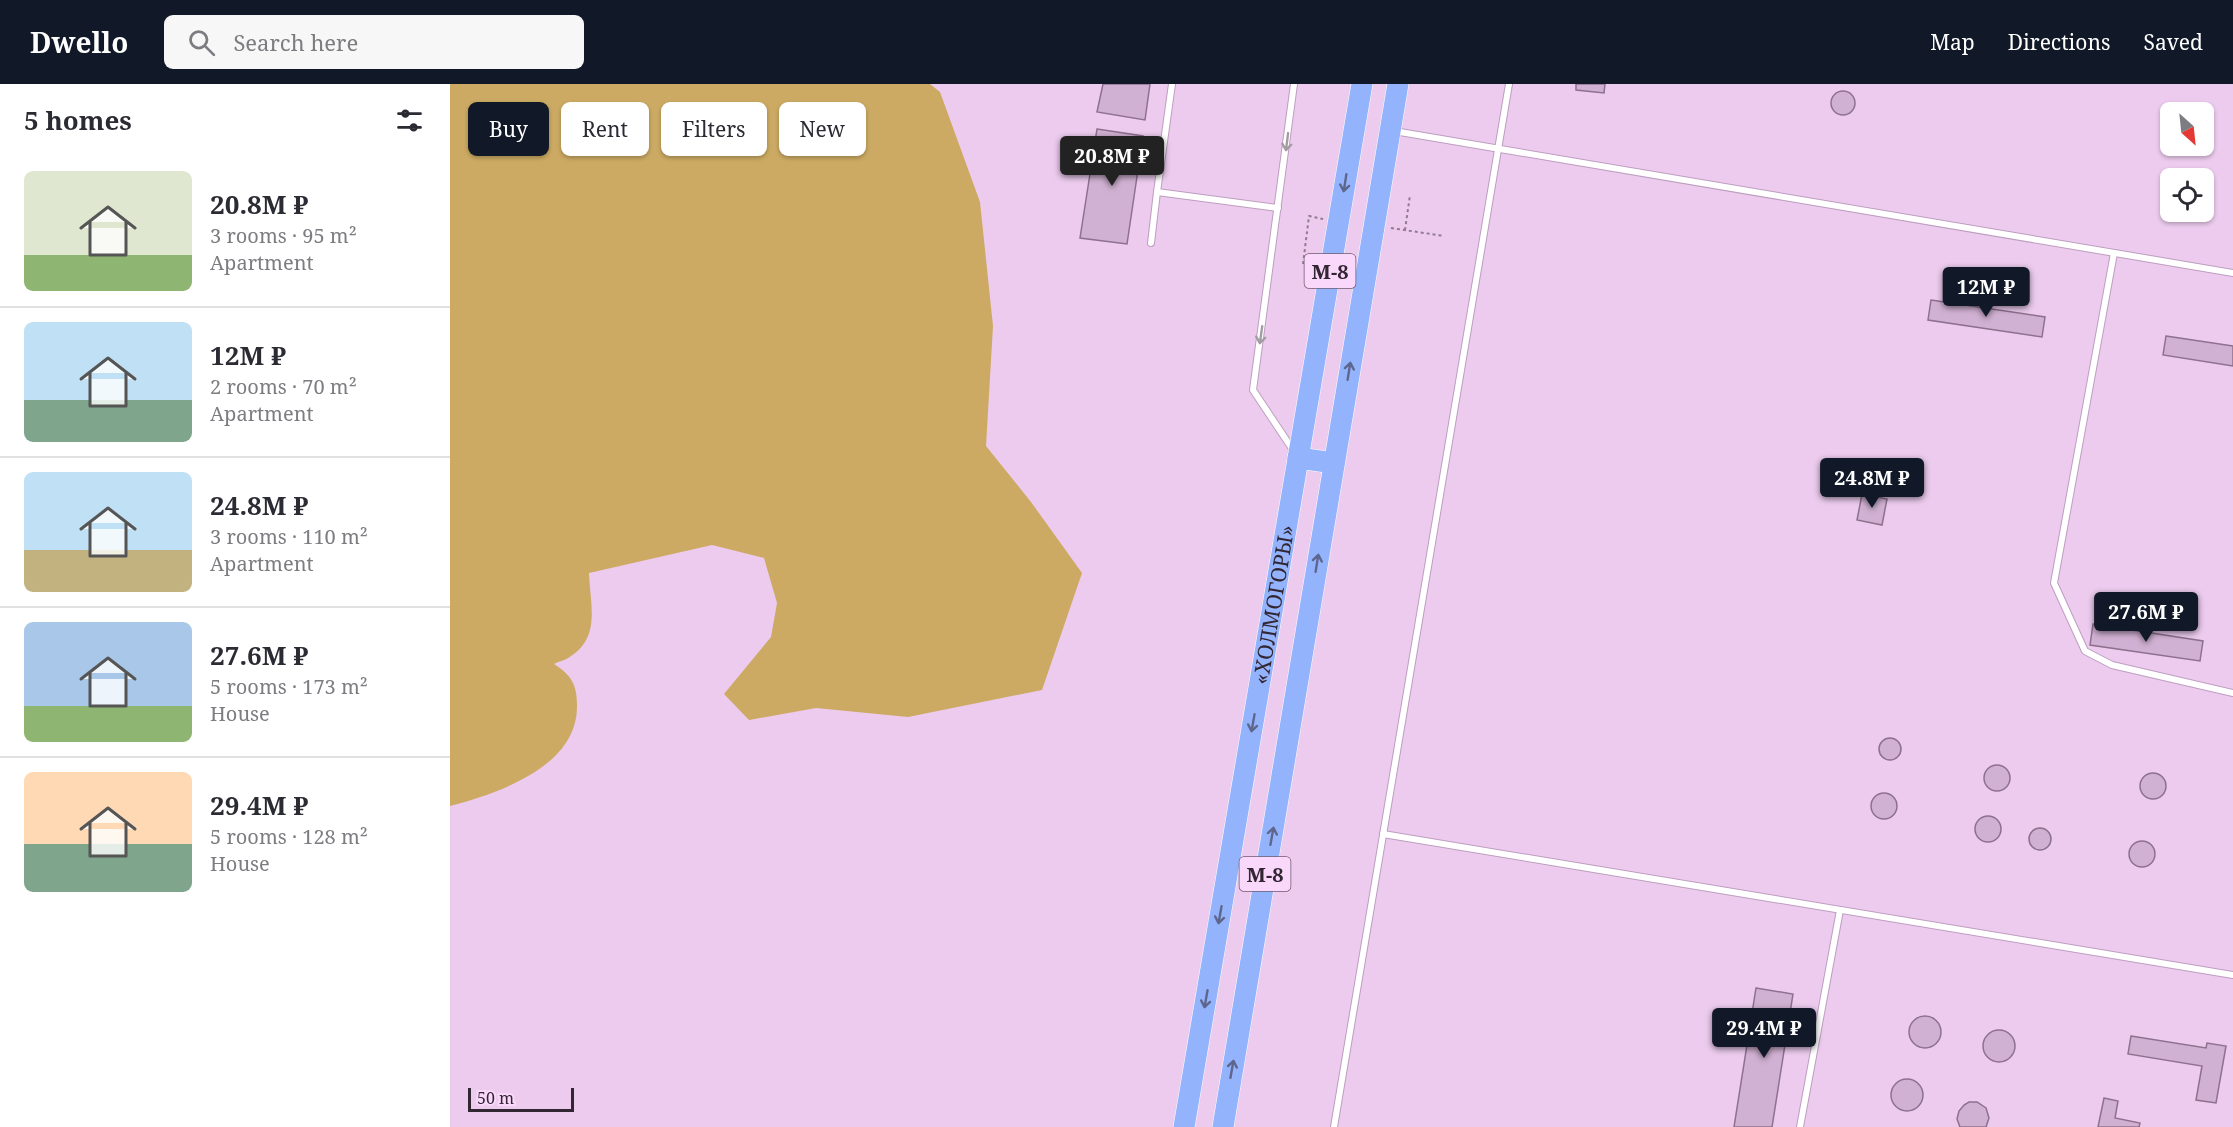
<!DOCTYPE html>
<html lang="en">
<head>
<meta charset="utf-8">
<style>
	:root { --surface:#fff; --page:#f7f7f7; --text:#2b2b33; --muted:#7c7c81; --line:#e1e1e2; --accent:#111827 }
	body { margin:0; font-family:"Noto Serif",serif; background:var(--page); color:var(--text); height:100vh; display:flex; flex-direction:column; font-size:22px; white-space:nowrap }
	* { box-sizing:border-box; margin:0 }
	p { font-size:20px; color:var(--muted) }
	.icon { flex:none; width:33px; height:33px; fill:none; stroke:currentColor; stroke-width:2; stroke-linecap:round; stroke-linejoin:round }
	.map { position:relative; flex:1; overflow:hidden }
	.side { display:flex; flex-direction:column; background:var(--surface); width:450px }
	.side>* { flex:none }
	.guide { position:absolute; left:18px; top:18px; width:570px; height:54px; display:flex; gap:12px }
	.needle { width:39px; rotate:153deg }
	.buttons { position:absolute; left:1710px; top:18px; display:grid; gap:12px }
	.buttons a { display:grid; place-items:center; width:54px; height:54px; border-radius:9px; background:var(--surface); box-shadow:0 2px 4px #0004; font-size:30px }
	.scale { position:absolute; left:18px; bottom:15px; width:106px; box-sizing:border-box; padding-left:6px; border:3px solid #332633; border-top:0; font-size:16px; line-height:21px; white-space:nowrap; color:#332633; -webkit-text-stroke:4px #fad8fb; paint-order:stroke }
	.price { position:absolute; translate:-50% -51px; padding:0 14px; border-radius:6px; background:var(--accent); color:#fff; font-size:20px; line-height:39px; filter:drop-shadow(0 2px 3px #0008) }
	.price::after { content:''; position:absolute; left:50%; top:36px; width:18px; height:14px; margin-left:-9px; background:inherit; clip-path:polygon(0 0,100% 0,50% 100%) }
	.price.active { background:#222; color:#fff }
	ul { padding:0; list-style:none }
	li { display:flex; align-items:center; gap:18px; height:150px; padding:0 24px }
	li+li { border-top:2px solid var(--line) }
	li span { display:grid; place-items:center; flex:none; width:168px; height:120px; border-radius:9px; color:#555 }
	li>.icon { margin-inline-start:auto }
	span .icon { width:72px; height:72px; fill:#fffc; stroke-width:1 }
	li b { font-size:26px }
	h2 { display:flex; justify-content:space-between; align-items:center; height:72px; padding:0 24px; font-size:26px }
	.pill { padding:0 21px; border-radius:9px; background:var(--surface); box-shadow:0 2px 4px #0004; font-size:21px; line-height:54px }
	.pill.active { background:var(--accent); color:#fff }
	header { display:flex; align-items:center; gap:36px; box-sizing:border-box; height:84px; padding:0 30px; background:var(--accent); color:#fff }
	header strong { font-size:28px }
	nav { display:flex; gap:33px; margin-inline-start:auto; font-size:21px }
	.search { width:420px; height:54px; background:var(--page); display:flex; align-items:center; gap:15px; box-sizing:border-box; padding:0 21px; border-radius:9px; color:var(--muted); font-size:22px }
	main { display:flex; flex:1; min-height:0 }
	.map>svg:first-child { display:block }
	.green { fill:#ccaa63 }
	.building { fill:#d1b1d3; stroke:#8e708f; stroke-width:1.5 }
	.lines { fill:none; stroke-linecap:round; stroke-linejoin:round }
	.service-casing { stroke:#bd9ebf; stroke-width:8 }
	.trunk-casing { stroke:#fff; stroke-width:22 }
	.path { stroke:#917a92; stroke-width:2; stroke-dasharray:3 3; stroke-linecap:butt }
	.service { stroke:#fff; stroke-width:6 }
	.trunk { stroke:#93b4fc; stroke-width:21 }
	.oneway { stroke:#a39da3 }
	.oneway2 { stroke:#5e668d }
	.labels { text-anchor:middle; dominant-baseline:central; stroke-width:6; stroke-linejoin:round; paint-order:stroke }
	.shield { fill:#fad8fb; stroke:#6f5b6f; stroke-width:1.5 }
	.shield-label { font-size:20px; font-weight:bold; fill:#332633 }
	.street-label { font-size:21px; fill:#332633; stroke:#fad8fb }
</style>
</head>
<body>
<header>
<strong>Dwello</strong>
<div class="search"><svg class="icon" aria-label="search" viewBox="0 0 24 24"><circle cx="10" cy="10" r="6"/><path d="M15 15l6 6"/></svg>Search here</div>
<nav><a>Map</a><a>Directions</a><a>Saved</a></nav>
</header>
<main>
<section class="side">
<h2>5 homes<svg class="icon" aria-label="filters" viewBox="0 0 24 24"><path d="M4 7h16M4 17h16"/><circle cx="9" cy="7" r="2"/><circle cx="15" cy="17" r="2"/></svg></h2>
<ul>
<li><span style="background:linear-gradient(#dfe7d0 70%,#8fb573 0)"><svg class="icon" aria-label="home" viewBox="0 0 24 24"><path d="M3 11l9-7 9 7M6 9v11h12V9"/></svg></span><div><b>20.8M ₽</b><p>3 rooms · 95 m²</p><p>Apartment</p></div></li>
<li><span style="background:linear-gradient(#bfe0f5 65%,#7fa58c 0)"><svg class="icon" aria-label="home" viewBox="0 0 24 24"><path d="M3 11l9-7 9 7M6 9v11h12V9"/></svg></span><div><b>12M ₽</b><p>2 rooms · 70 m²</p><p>Apartment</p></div></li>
<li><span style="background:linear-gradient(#bfe0f5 65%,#c2b280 0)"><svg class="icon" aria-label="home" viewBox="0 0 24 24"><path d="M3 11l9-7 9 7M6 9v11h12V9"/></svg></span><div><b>24.8M ₽</b><p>3 rooms · 110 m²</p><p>Apartment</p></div></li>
<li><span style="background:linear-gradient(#a9c7e8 70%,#8fb573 0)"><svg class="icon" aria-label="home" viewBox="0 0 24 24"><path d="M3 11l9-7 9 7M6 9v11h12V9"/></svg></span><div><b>27.6M ₽</b><p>5 rooms · 173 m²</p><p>House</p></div></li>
<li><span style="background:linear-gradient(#ffd9b3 60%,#7fa58c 0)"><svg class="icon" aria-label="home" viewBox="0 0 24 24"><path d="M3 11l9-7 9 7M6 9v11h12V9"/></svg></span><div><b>29.4M ₽</b><p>5 rooms · 128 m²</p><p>House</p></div></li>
</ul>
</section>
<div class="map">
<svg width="1783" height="1043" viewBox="0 0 1783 1043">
	<rect width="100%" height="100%" fill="#eccbee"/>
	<path class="green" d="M0 0H480L490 8 530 118 543 242 536 362 581 418 632 489 592 606 458 633 366 624 299 636 274 610 321 553 327 519 314 474 262 461 139 489C140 520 151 552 121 572 117 576 109 577 104 580 121 591 127 600 127 621 128 683 48 709 0 722Z"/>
	<g class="building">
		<polygon points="653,0 700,0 695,36 647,28"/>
		<polygon points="1126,0 1155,0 1154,9 1126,6"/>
		<circle cx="1393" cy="19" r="12"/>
		<polygon points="647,45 693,52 677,160 630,154"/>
		<polygon points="1481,216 1595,233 1592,253 1478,236"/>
		<polygon points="1716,252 1783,262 1783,282 1713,271"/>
		<polygon points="1412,410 1437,415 1432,441 1407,436"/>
		<polygon points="1643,540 1753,557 1750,577 1640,561"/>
		<circle cx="1440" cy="665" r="11"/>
		<circle cx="1547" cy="694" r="13"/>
		<circle cx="1703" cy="702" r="13"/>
		<circle cx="1434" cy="722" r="13"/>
		<circle cx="1538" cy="745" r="13"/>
		<circle cx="1590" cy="755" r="11"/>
		<circle cx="1692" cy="770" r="13"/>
		<polygon points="1306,904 1343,910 1322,1043 1284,1043"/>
		<circle cx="1475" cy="948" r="16"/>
		<circle cx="1549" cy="962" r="16"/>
		<polygon points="1681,952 1756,964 1757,959 1776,962 1766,1019 1746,1016 1752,982 1678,970"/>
		<circle cx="1457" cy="1011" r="16"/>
		<polygon points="1654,1014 1668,1017 1665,1034 1690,1039 1689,1043 1648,1043"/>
		<polygon points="1519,1018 1527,1018 1536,1024 1539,1034 1536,1043 1510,1043 1507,1035 1509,1027 1514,1021"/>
	</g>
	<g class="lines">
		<g class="service-casing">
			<g id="service">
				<polyline points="722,0 707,108 828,124"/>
				<polyline points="944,47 1783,189"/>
				<polyline points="701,159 707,108"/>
				<polyline points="1664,169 1604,499 1635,567 1662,581 1783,609"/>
				<polyline points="843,366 803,306 844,0"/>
				<polyline points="933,750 1783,891"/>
				<polyline points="884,1043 1059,0"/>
				<polyline points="1350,1043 1390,826"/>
			</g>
		</g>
		<g class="trunk-casing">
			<g id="trunk">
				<polyline points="848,374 884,379"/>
				<path id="s1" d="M734 1043 912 0"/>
				<polyline points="773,1043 948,0"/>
			</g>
		</g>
		<g class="path">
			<polyline points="941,144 994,152"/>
			<polyline points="955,146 960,111"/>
			<polyline points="853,180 859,132 873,135"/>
		</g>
		<use href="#service" class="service"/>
		<use href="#trunk" class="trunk"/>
	</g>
	<defs><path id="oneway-shaft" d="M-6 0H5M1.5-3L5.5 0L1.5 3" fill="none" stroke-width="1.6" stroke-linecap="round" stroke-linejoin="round" transform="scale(1.5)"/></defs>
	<g class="oneway">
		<use href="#oneway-shaft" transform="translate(837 58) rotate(97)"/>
		<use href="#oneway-shaft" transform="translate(811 251) rotate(98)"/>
	</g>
	<g class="oneway2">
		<use href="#oneway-shaft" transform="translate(895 99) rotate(99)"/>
		<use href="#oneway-shaft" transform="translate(899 287) rotate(-81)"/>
		<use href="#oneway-shaft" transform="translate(867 479) rotate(-81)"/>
		<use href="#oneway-shaft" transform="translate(803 639) rotate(100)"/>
		<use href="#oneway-shaft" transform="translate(822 752) rotate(-80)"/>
		<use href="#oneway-shaft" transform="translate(770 831) rotate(100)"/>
		<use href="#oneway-shaft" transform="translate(756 915) rotate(100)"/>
		<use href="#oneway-shaft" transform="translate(782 985) rotate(-80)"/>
	</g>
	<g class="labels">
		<g class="shield">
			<rect x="854.5" y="170" width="51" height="34" rx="4.5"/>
			<rect x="789.5" y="773" width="51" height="34" rx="4.5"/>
		</g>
		<g class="shield-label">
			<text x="880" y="187">М-8</text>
			<text x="815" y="790">М-8</text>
		</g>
		<g class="street-label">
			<text stroke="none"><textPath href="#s1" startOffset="530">«ХОЛМОГОРЫ»</textPath></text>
		</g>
	</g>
</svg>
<div class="buttons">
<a><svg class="needle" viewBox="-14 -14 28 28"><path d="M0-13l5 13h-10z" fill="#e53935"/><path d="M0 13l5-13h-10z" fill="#7c7c81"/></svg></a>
<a><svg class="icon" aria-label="locate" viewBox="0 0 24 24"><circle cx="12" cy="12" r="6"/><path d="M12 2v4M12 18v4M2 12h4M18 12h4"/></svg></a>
</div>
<div class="scale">50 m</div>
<b class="price active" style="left:662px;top:103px">20.8M ₽</b>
<b class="price" style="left:1536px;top:234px">12M ₽</b>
<b class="price" style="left:1422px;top:425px">24.8M ₽</b>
<b class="price" style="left:1696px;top:559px">27.6M ₽</b>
<b class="price" style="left:1314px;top:975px">29.4M ₽</b>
<div class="guide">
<a class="pill active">Buy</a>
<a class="pill">Rent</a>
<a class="pill">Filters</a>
<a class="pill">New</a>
</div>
</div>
</main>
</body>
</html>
